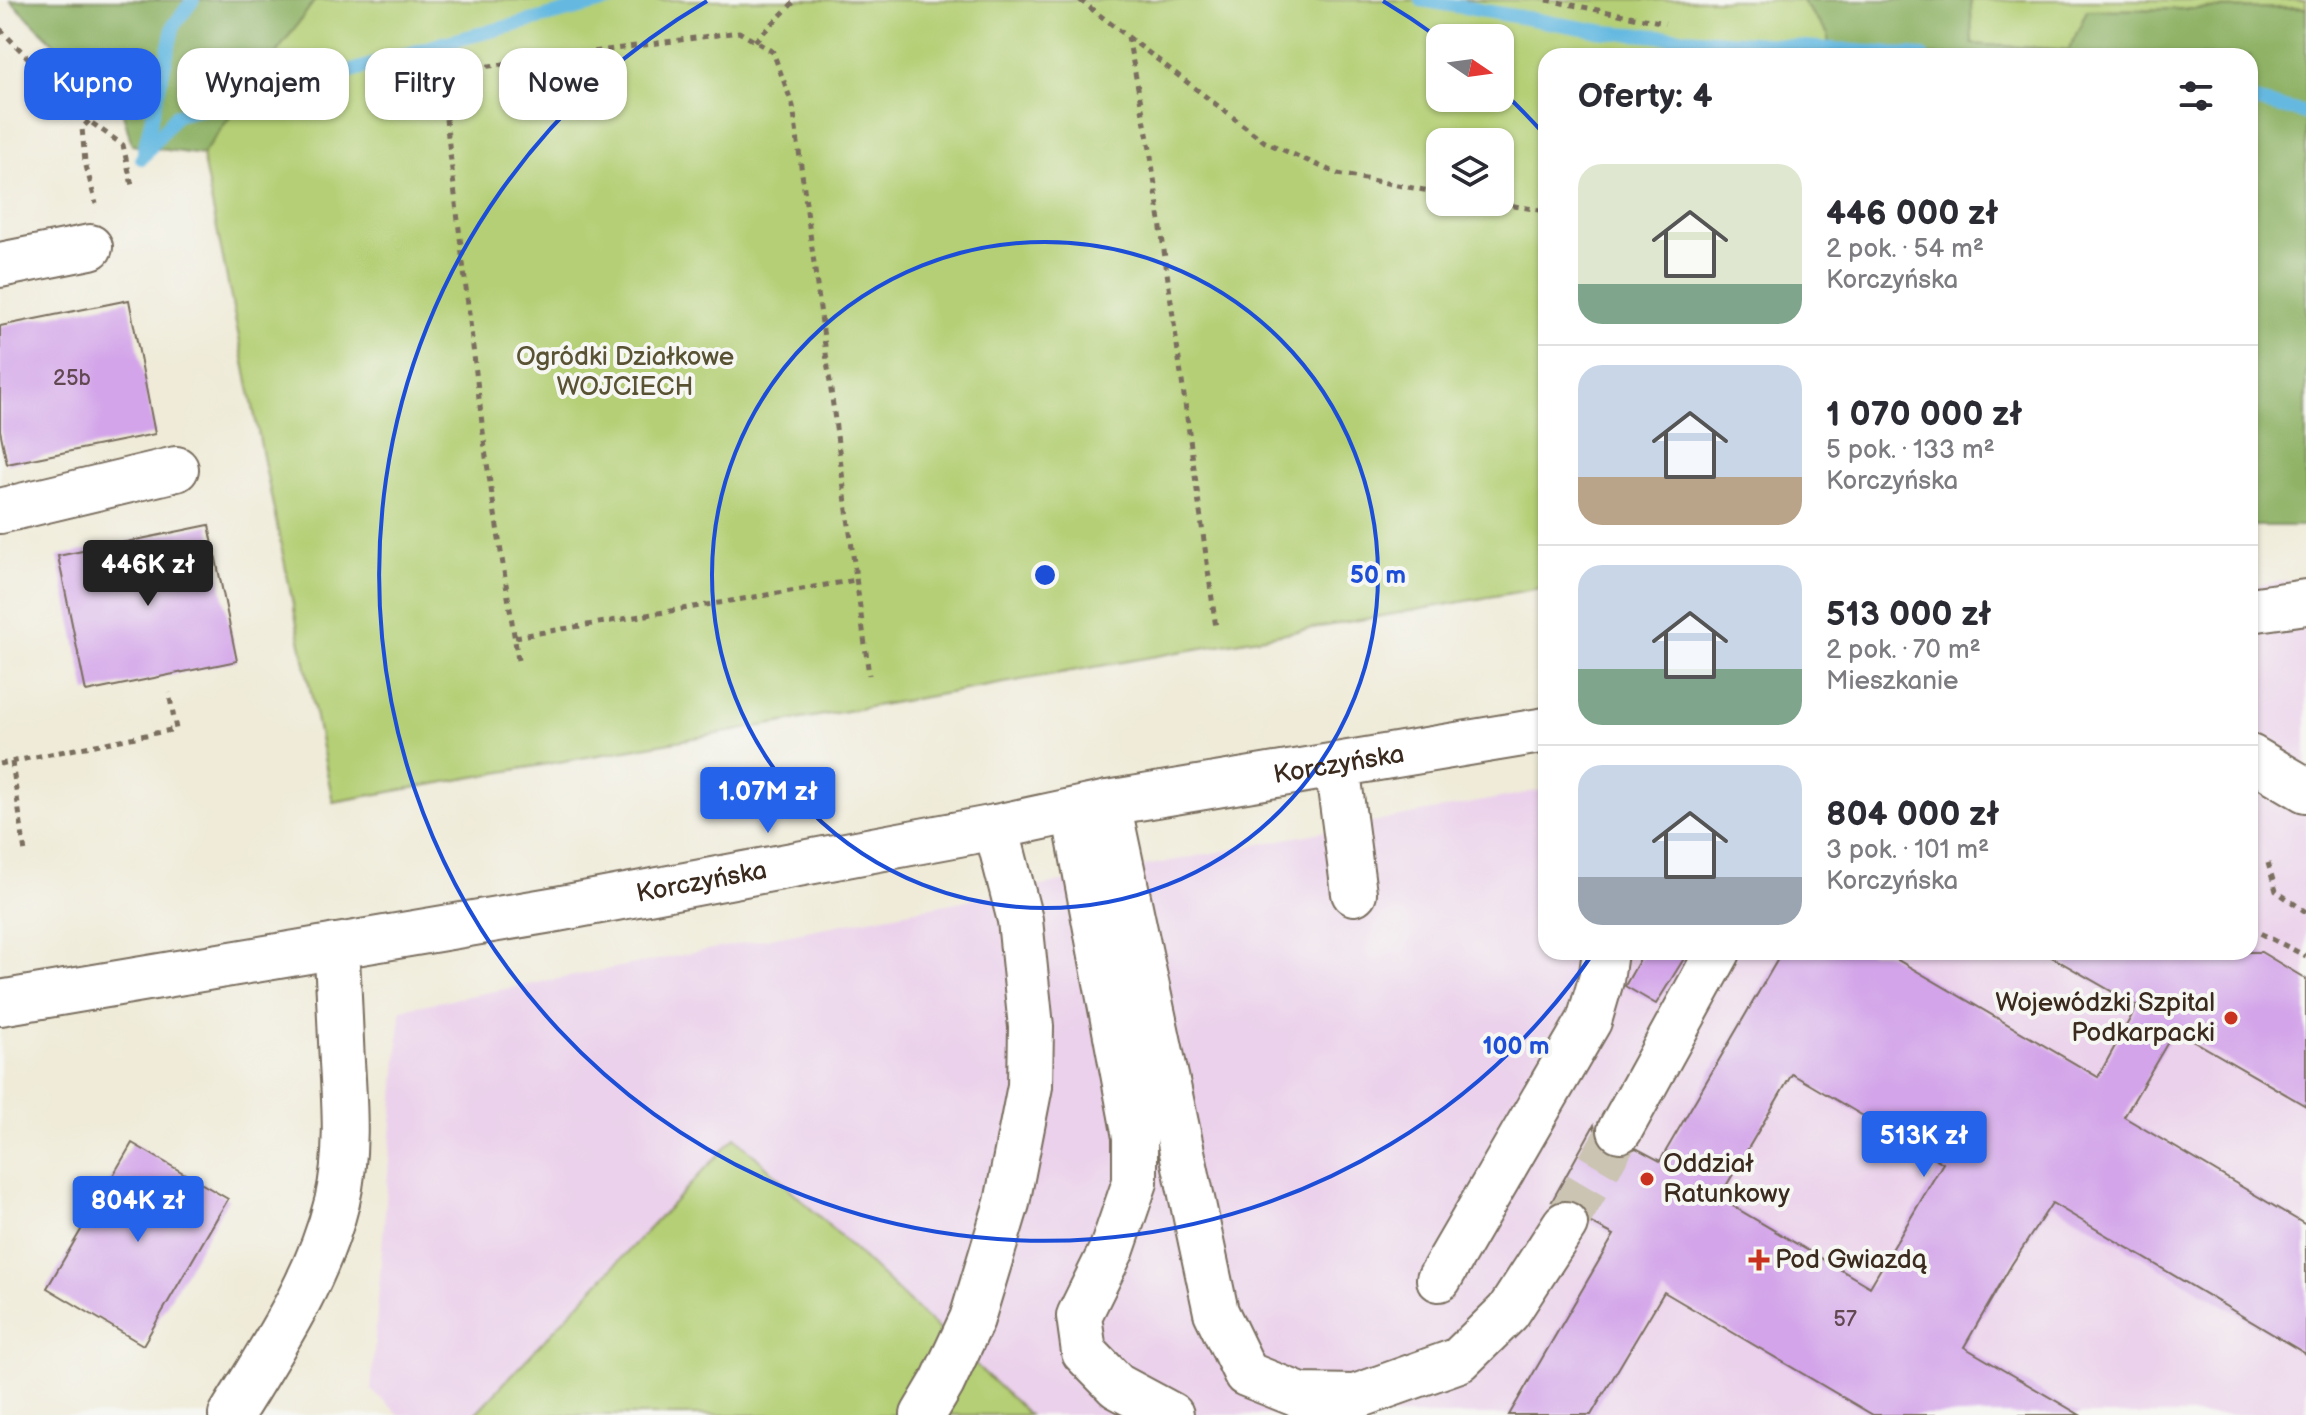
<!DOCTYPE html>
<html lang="pl">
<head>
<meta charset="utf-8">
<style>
	:root { --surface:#fff; --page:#f7f7f7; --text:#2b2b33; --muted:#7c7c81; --line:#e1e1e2; --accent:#2563eb }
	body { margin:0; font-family:"Balsamiq Sans",sans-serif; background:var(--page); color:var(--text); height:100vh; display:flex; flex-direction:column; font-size:30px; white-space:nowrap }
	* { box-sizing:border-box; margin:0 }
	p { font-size:26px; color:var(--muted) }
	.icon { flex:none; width:44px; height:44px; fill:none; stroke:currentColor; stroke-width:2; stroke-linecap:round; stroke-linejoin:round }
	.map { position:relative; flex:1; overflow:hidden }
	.details { position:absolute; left:1538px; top:48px; width:720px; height:912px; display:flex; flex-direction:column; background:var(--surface); border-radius:24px; box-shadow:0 2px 6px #0004 }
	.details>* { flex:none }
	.top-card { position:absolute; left:24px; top:48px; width:760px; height:72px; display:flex; gap:16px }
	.needle { width:52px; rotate:103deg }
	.controls { position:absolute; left:1426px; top:24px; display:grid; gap:16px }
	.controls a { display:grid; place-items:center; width:88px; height:88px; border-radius:16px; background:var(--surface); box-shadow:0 2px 6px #0004; font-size:40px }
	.price { position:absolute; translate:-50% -68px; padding:0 18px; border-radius:8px; background:var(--accent); color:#fff; font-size:26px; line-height:52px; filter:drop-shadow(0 2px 4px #0008) }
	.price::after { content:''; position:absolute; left:50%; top:48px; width:24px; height:18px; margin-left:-12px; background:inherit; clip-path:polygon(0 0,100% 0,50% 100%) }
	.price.current { background:#222; color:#fff }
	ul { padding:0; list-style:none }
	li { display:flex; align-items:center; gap:24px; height:200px; padding:0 40px }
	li+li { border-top:2px solid var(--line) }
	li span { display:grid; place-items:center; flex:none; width:224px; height:160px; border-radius:24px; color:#555 }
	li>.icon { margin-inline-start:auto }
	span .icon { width:96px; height:96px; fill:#fffc; stroke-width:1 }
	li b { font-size:34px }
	h2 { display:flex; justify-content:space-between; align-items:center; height:96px; padding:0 40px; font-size:34px }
	.tag { padding:0 28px; border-radius:24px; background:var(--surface); box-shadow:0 2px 6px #0004; font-size:28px; line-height:72px }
	.tag.current { background:var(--accent); color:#fff }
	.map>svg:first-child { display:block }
	.built { fill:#ebd1eb }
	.green { fill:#b4cf74; stroke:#787c49; stroke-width:2; fill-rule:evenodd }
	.forest { fill:#8fb266; stroke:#656e42; stroke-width:2 }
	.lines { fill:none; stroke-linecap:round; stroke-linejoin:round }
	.stream { stroke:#65b9e1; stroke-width:14 }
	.building { fill:#d3a4e9; fill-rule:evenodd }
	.minor-tunnel { stroke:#cbc4b3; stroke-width:44; stroke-dasharray:44 22; stroke-linecap:butt }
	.minor-casing { stroke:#7a6e5f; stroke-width:48 }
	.path { stroke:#7a6e5f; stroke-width:5; stroke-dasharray:6 6; stroke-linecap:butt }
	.minor { stroke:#fff; stroke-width:44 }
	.ring { fill:none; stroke:#1d4ed8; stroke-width:4 }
	.poi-dot { fill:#c8321e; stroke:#f6f6f2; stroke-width:3 }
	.labels { text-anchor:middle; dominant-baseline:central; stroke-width:8; stroke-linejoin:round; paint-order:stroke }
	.number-label { font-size:22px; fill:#614851 }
	.park-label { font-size:26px; fill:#595334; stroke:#f6f6f2 }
	.street-label { font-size:26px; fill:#3b2a1e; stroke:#f6f6f2 }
	.poi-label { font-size:26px; fill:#3b2a1e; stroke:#f6f6f2; text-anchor:start }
	.centre { fill:#1d4ed8; stroke:#f6f6f2; stroke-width:4 }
	.ring-label { font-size:24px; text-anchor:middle; font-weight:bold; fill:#1d4ed8; stroke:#f6f6f2; stroke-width:8; stroke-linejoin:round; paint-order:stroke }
</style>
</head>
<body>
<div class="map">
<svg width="2306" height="1415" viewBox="0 0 2306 1415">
	<rect width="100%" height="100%" fill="#f6f6f2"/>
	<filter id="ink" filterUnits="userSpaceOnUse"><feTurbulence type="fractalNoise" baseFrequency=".0125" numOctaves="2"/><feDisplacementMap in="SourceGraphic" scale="16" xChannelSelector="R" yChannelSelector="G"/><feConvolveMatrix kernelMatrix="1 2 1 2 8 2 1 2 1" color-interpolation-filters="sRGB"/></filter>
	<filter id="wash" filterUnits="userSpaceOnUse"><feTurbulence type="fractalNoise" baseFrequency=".006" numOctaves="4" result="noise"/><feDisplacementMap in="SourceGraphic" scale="32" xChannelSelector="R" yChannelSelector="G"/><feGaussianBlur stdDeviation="1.8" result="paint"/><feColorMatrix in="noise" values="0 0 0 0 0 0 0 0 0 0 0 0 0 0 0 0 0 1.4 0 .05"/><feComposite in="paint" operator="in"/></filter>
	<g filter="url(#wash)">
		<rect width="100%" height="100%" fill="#efebd8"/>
		<polygon class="built" points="2306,578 2306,1415 400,1415 371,1390 401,1009 1546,789 1546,952 2250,952 2250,586"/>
		<g class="green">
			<path d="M315 0H1801L1828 34 1830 56H1546V587L333 802 202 155ZM1440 38H1500V98H1440ZM1440 142H1500V202H1440Z"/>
			<polygon points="1971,0 2306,0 2306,8 2088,10 2070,51 1971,44"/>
			<polygon points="735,1137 1029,1415 474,1415"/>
		</g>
		<g class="forest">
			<polygon points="10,0 315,0 202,155 132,145 122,110"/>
			<polygon points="1801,0 1971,0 1972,44 2069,50 2087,10 2306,8 2306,526 2250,526 2250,56 1830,56 1828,34"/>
		</g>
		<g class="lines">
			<g class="stream">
				<polyline points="1421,0 1606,32 1922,56"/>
				<polyline points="2250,100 2306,113"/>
				<polyline points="144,150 174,25 193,0"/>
				<polyline points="142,158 176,115 309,84 444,43 612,0"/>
			</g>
		</g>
		<g id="blocks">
			<g class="building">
				<polygon points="129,300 155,434 7,464 0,430 0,326"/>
				<polygon points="209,525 237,661 86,692 58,556"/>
				<polygon points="1644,952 1688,952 1656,1004 1625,986"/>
				<path d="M1782 952H1884L2098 1077 2137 1006 2043 952H2261L2306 979V1106L2175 1030 2124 1117 2306 1225V1354L2052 1203 2012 1264 1964 1347 2080 1415H1873L1664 1292 1591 1415H1509L1614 1235 1589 1222 1587 1212 1578 1203 1567 1199 1552 1201 1594 1125 1598 1142 1607 1151 1621 1155 1636 1148 1660 1161ZM1792 1074 1943 1163 1870 1287 1719 1198Z"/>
				<polygon points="132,1143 228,1199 143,1345 47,1288"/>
			</g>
		</g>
	</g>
	<g filter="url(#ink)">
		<use href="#blocks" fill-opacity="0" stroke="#7a6e5f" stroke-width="2"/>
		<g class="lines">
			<polyline class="minor-tunnel" points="1565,1224 1620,1130"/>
			<g class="minor-casing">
				<g id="minor">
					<polyline points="0,265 90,247"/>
					<polyline points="0,511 176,469"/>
					<polyline points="2250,610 2306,602"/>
					<polyline points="2250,757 2306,790"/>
					<polyline points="1337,765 1354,893"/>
					<polyline points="1108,803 1216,1312 1246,1374 1301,1396 1355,1397 1459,1360 1508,1312 1565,1224"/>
					<polyline points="1074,811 1135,1137 1135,1182 1112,1249 1079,1316 1084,1352 1117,1386 1171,1415"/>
					<path id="s1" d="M0 1003 557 909 996 827 1108 803 1546 730"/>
					<polyline points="1620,1130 1718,952"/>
					<polyline points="1439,1279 1589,1021 1601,980 1605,952"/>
					<path d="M231 1415C272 1348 318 1280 337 1202 348 1156 345 1109 342 1062 340 1023 339 984 336 946"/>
					<polyline points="923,1415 942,1383 972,1319 1007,1203 1030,1086 1031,1027 1020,920 996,827"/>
				</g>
			</g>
			<g class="path">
				<polyline points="1080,0 1265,142 1338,174 1440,193"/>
				<polyline points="1547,0 1665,23"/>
				<polyline points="0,29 89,121 123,145 133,190"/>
				<polyline points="1128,37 1150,149 1216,628"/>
				<polyline points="755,41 796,0"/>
				<polyline points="89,121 82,128 85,162 96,204"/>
				<polyline points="1489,202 1546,211"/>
				<polyline points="515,637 856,580"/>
				<polyline points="518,660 486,457 441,77 460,70 739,32 773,52 793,106 869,675"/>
				<polyline points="12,762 25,853"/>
				<polyline points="0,764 176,729 169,693"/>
				<polyline points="2268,863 2276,891 2306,912"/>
				<polyline points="2250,928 2306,956"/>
			</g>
			<use href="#minor" class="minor"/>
		</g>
	</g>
	<g class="ring">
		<circle cx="1045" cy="575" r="333"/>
		<path d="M1594 952A666 666 0 1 1 707 1M1383 1A666 666 0 0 1 1436 36M1503 92A666 666 0 0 1 1544 134"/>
	</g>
	<g class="poi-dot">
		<circle cx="2231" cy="1018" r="8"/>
		<circle cx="1647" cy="1179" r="8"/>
		<path d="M1755 1248h8v8h8v8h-8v8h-8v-8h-8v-8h8z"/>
	</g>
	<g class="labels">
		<g class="number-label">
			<text x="72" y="378">25b</text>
			<text x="1845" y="1319">57</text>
		</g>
		<g class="park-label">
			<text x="625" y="357">Ogródki Działkowe<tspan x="625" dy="30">WOJCIECH</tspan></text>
		</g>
		<g class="street-label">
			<text stroke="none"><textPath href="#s1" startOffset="1360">Korczyńska</textPath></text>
			<text stroke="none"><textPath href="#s1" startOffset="712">Korczyńska</textPath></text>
		</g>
		<g class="poi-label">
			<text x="2215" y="1003" text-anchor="end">Wojewódzki Szpital<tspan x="2215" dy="30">Podkarpacki</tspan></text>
			<text x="1663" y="1164">Oddział<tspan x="1663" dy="30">Ratunkowy</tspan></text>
			<text x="1775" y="1260">Pod Gwiazdą</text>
		</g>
	</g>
	<circle cx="1045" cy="575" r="12" class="centre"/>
	<g class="ring-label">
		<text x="1378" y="583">50 m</text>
		<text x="1516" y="1054">100 m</text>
	</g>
</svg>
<div class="controls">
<a><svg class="needle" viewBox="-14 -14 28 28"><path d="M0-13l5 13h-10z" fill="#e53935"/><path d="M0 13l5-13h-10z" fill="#7c7c81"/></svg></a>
<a><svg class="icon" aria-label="layers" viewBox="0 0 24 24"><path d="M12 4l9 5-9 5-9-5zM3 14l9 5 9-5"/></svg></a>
</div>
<b class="price current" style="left:148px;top:608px">446K zł</b>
<b class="price" style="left:768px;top:835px">1.07M zł</b>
<b class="price" style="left:1924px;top:1179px">513K zł</b>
<b class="price" style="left:138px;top:1244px">804K zł</b>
<div class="top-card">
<a class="tag current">Kupno</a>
<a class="tag">Wynajem</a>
<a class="tag">Filtry</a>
<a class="tag">Nowe</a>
</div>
<section class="details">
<h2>Oferty: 4<svg class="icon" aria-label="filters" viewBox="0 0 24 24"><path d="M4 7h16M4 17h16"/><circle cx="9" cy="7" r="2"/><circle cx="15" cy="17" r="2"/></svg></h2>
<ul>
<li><span style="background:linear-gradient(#dfe7d0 75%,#7fa58c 0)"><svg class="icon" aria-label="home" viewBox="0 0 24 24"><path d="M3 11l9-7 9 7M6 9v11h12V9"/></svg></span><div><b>446 000 zł</b><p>2 pok. · 54 m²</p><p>Korczyńska</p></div></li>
<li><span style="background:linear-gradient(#c9d6e8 70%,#b9a48a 0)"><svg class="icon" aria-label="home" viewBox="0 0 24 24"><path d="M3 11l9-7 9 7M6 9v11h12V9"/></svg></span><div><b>1 070 000 zł</b><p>5 pok. · 133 m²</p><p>Korczyńska</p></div></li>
<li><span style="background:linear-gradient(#c9d6e8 65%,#7fa58c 0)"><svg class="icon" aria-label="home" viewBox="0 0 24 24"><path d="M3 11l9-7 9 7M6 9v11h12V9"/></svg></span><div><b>513 000 zł</b><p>2 pok. · 70 m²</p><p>Mieszkanie</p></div></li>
<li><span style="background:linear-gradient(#c9d6e8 70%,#9aa5b1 0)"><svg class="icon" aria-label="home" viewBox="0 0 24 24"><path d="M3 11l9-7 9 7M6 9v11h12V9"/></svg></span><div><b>804 000 zł</b><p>3 pok. · 101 m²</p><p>Korczyńska</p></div></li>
</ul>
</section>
</div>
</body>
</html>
